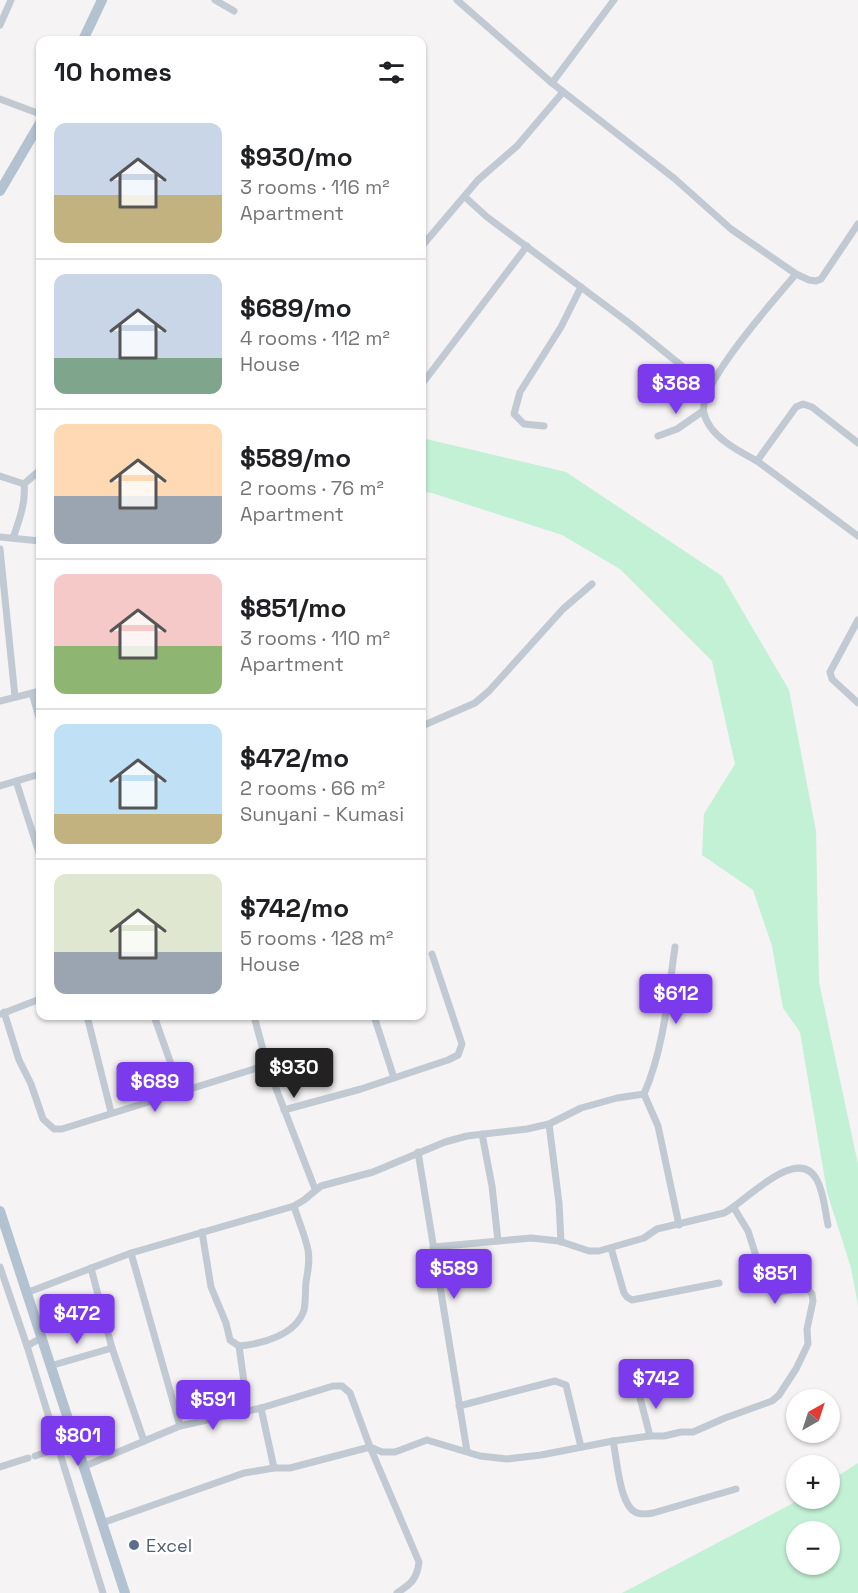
<!DOCTYPE html>
<html lang="en">
<head>
<meta charset="utf-8">
<style>
	:root { --surface:#fff; --page:#f2f2f2; --text:#202124; --muted:#757577; --line:#e0e0e0; --accent:#7c3aed }
	body { margin:0; font-family:"Space Grotesk",sans-serif; background:var(--page); color:var(--text); height:100vh; display:flex; flex-direction:column; font-size:22px; white-space:nowrap }
	* { box-sizing:border-box; margin:0 }
	p { font-size:20px; color:var(--muted) }
	.icon { flex:none; width:33px; height:33px; fill:none; stroke:currentColor; stroke-width:2; stroke-linecap:round; stroke-linejoin:round }
	.map { position:relative; flex:1; overflow:hidden }
	.sheet { position:absolute; left:36px; top:36px; width:390px; height:984px; display:flex; flex-direction:column; background:var(--surface); border-radius:12px; box-shadow:0 2px 4px #0004 }
	.sheet>* { flex:none }
	.needle { width:39px; rotate:39deg }
	.tools { position:absolute; left:786px; top:1389px; display:grid; gap:12px }
	.tools a { display:grid; place-items:center; width:54px; height:54px; border-radius:50%; background:var(--surface); box-shadow:0 2px 4px #0004; font-size:30px }
	.price { position:absolute; translate:-50% -51px; padding:0 14px; border-radius:6px; background:var(--accent); color:#fff; font-size:20px; line-height:39px; filter:drop-shadow(0 2px 3px #0008) }
	.price::after { content:''; position:absolute; left:50%; top:36px; width:18px; height:14px; margin-left:-9px; background:inherit; clip-path:polygon(0 0,100% 0,50% 100%) }
	.price.active { background:#222; color:#fff }
	ul { padding:0; list-style:none }
	li { display:flex; align-items:center; gap:18px; height:150px; padding:0 18px }
	li+li { border-top:2px solid var(--line) }
	li span { display:grid; place-items:center; flex:none; width:168px; height:120px; border-radius:12px; color:#555 }
	li>.icon { margin-inline-start:auto }
	span .icon { width:72px; height:72px; fill:#fffc; stroke-width:1 }
	li b { font-size:26px }
	h2 { display:flex; justify-content:space-between; align-items:center; height:72px; padding:0 18px; font-size:26px }
	.map>svg:first-child { display:block }
	.green { fill:#c3f1d5; fill-rule:evenodd }
	.lines { fill:none; stroke-linecap:round; stroke-linejoin:round }
	.street { stroke:#c1cad2; stroke-width:7 }
	.primary { stroke:#b3c2d1; stroke-width:10 }
	.service-dot { fill:#5c6f8a; stroke:#fff; stroke-width:2 }
	.labels { text-anchor:middle; dominant-baseline:central; stroke-width:5; stroke-linejoin:round; paint-order:stroke }
	.service-label { font-size:18px; fill:#4e5e75; stroke:#fff; text-anchor:start }
</style>
</head>
<body>
<div class="map">
<svg width="858" height="1593" viewBox="0 0 858 1593">
	<rect width="100%" height="100%" fill="#f5f3f3"/>
	<g class="green">
		<polygon points="422,438 566,472 722,576 789,690 816,831 819,982 858,1164 858,1305 851,1268 827,1192 800,1032 783,1008 772,946 753,890 702,855 704,814 735,764 712,661 620,569 562,535 432,493 422,492"/>
		<path d="M858 1463V1593H622L801 1499 830 1498V1481ZM796 1532H830V1564H796Z"/>
	</g>
	<g class="lines">
		<g class="street">
			<polyline points="215,0 234,11"/>
			<polyline points="457,0 552,83 675,179 731,229 796,274 809,280 816,281 821,279 858,224"/>
			<polyline points="0,25 11,0"/>
			<polyline points="552,83 614,0"/>
			<polyline points="0,99 40,114"/>
			<polyline points="465,197 487,217 629,323 709,388"/>
			<polyline points="422,246 478,180 517,146 563,92"/>
			<polyline points="422,384 527,246"/>
			<polyline points="544,426 524,424 514,414 520,392 561,327 581,287"/>
			<polyline points="658,436 677,429 703,411"/>
			<polyline points="858,443 812,407 803,404 796,407 757,461 858,536"/>
			<path d="M757 461C738 451 709 436 704 413 697 385 777 297 796 274"/>
			<polyline points="0,476 24,484"/>
			<polyline points="24,484 40,470"/>
			<polyline points="0,537 40,541"/>
			<path d="M13 538C19 520 26 504 24 484"/>
			<polyline points="0,549 15,697"/>
			<polyline points="858,620 830,672 832,679 858,703"/>
			<polyline points="32,693 40,721"/>
			<polyline points="0,701 40,691"/>
			<polyline points="422,726 475,703 489,691 563,609 592,584"/>
			<polyline points="16,781 40,856"/>
			<polyline points="0,786 40,774"/>
			<polyline points="4,1012 19,1060 31,1084 43,1119 54,1129 62,1129 267,1065"/>
			<polyline points="1,1014 40,999"/>
			<polyline points="87,1016 111,1112"/>
			<polyline points="154,1016 181,1092"/>
			<polyline points="254,1016 267,1065 315,1189"/>
			<polyline points="374,1016 394,1078"/>
			<path d="M644 1094C664 1048 668 996 675 947"/>
			<polyline points="284,1110 361,1089 448,1060 458,1055 462,1044 432,954"/>
			<polyline points="549,1124 559,1203 561,1242"/>
			<polyline points="482,1134 492,1186 498,1241"/>
			<polyline points="418,1152 467,1451"/>
			<path d="M202 1232 211 1287 226 1323 230 1340 239 1346C262 1344 296 1335 304 1310 306 1302 305 1291 306 1282 308 1270 310 1262 308 1250 305 1235 298 1220 294 1206"/>
			<path d="M433 1247 531 1238 559 1241 589 1251H599L644 1238 657 1229 724 1213C744 1203 798 1143 817 1180 824 1193 825 1211 828 1225"/>
			<polyline points="611,1248 624,1293 627,1297 632,1300 719,1283"/>
			<polyline points="131,1253 180,1426"/>
			<polyline points="0,1267 27,1346"/>
			<polyline points="91,1268 112,1348 144,1441"/>
			<polyline points="26,1293 131,1253 294,1206 304,1200 321,1186 373,1172 445,1142 467,1136 527,1129 549,1124 581,1108 617,1098 644,1094 658,1126 679,1225"/>
			<polyline points="41,1338 27,1346 103,1593"/>
			<polyline points="50,1366 112,1348"/>
			<polyline points="638,1390 650,1436"/>
			<polyline points="459,1406 555,1381 566,1385 581,1447"/>
			<polyline points="261,1408 274,1468"/>
			<polyline points="238,1413 245,1389 239,1346"/>
			<path d="M613 1441C617 1458 619 1503 635 1512 640 1515 647 1514 653 1513L736 1489"/>
			<polyline points="35,1456 59,1448"/>
			<path d="M85 1466 180 1426 261 1408 333 1386H342L350 1393 370 1447 419 1562C417 1579 411 1584 397 1593"/>
			<polyline points="0,1467 28,1458"/>
			<polyline points="102,1523 244,1473 274,1468 290,1468 370,1447 382,1452 395,1452 427,1440 480,1456 507,1459 541,1455 613,1441 650,1436 664,1436 681,1432 693,1432 725,1418 772,1401 779,1395 796,1369 808,1344 807,1329 813,1301 812,1294 808,1289 803,1288 773,1293 766,1287 748,1231 734,1208"/>
		</g>
		<g class="primary">
			<polyline points="83,40 102,0"/>
			<polyline points="0,191 40,123"/>
			<polyline points="0,1211 125,1593"/>
		</g>
	</g>
	<circle class="service-dot" cx="134" cy="1545" r="6"/>
	<g class="labels">
		<g class="service-label">
			<text x="146" y="1545">Excel</text>
		</g>
	</g>
</svg>
<div class="tools">
<a><svg class="needle" viewBox="-14 -14 28 28"><path d="M0-13l5 13h-10z" fill="#e53935"/><path d="M0 13l5-13h-10z" fill="#757577"/></svg></a>
<a>+</a>
<a>−</a>
</div>
<b class="price" style="left:676px;top:415px">$368</b>
<b class="price" style="left:676px;top:1025px">$612</b>
<b class="price active" style="left:294px;top:1099px">$930</b>
<b class="price" style="left:155px;top:1113px">$689</b>
<b class="price" style="left:454px;top:1300px">$589</b>
<b class="price" style="left:775px;top:1305px">$851</b>
<b class="price" style="left:77px;top:1345px">$472</b>
<b class="price" style="left:656px;top:1410px">$742</b>
<b class="price" style="left:213px;top:1431px">$591</b>
<b class="price" style="left:78px;top:1467px">$801</b>
<section class="sheet">
<h2>10 homes<svg class="icon" aria-label="filters" viewBox="0 0 24 24"><path d="M4 7h16M4 17h16"/><circle cx="9" cy="7" r="2"/><circle cx="15" cy="17" r="2"/></svg></h2>
<ul>
<li><span style="background:linear-gradient(#c9d6e8 60%,#c2b280 0)"><svg class="icon" aria-label="home" viewBox="0 0 24 24"><path d="M3 11l9-7 9 7M6 9v11h12V9"/></svg></span><div><b>$930/mo</b><p>3 rooms · 116 m²</p><p>Apartment</p></div></li>
<li><span style="background:linear-gradient(#c9d6e8 70%,#7fa58c 0)"><svg class="icon" aria-label="home" viewBox="0 0 24 24"><path d="M3 11l9-7 9 7M6 9v11h12V9"/></svg></span><div><b>$689/mo</b><p>4 rooms · 112 m²</p><p>House</p></div></li>
<li><span style="background:linear-gradient(#ffd9b3 60%,#9aa5b1 0)"><svg class="icon" aria-label="home" viewBox="0 0 24 24"><path d="M3 11l9-7 9 7M6 9v11h12V9"/></svg></span><div><b>$589/mo</b><p>2 rooms · 76 m²</p><p>Apartment</p></div></li>
<li><span style="background:linear-gradient(#f6c9c9 60%,#8fb573 0)"><svg class="icon" aria-label="home" viewBox="0 0 24 24"><path d="M3 11l9-7 9 7M6 9v11h12V9"/></svg></span><div><b>$851/mo</b><p>3 rooms · 110 m²</p><p>Apartment</p></div></li>
<li><span style="background:linear-gradient(#bfe0f5 75%,#c2b280 0)"><svg class="icon" aria-label="home" viewBox="0 0 24 24"><path d="M3 11l9-7 9 7M6 9v11h12V9"/></svg></span><div><b>$472/mo</b><p>2 rooms · 66 m²</p><p>Sunyani - Kumasi</p></div></li>
<li><span style="background:linear-gradient(#dfe7d0 65%,#9aa5b1 0)"><svg class="icon" aria-label="home" viewBox="0 0 24 24"><path d="M3 11l9-7 9 7M6 9v11h12V9"/></svg></span><div><b>$742/mo</b><p>5 rooms · 128 m²</p><p>House</p></div></li>
</ul>
</section>
</div>
</body>
</html>
